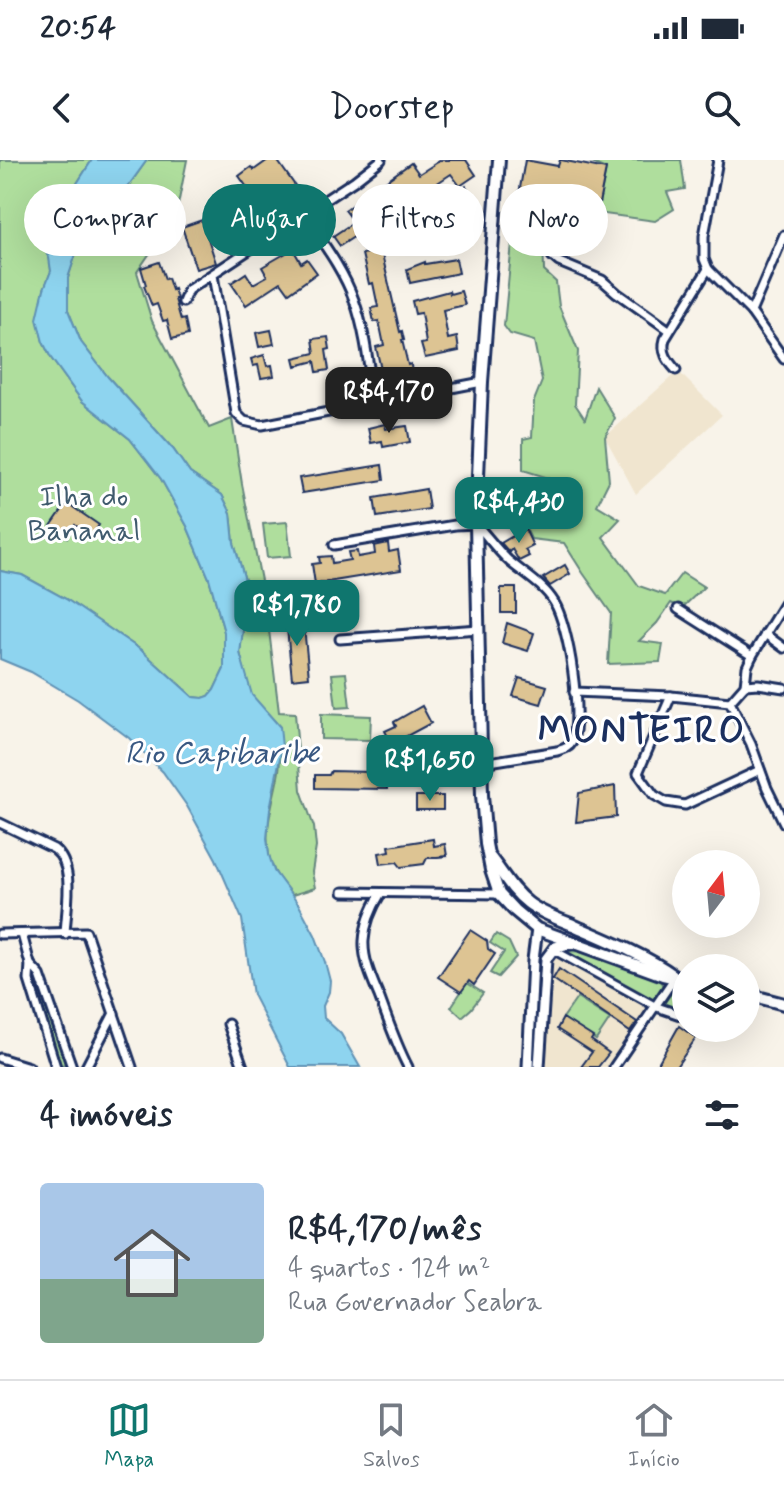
<!DOCTYPE html>
<html lang="pt">
<head>
<meta charset="utf-8">
<style>
	:root { --surface:#fff; --page:#f6f6f7; --text:#1f2937; --muted:#747a83; --line:#e0e1e3; --accent:#0f766e }
	body { margin:0; font-family:Mynerve,sans-serif; background:var(--page); color:var(--text); height:100vh; display:flex; flex-direction:column; font-size:30px; white-space:nowrap }
	* { box-sizing:border-box; margin:0 }
	p { font-size:26px; color:var(--muted) }
	.icon { flex:none; width:44px; height:44px; fill:none; stroke:currentColor; stroke-width:2; stroke-linecap:round; stroke-linejoin:round }
	.map { position:relative; height:907px; overflow:hidden }
	.panel { display:flex; flex-direction:column; background:var(--surface); flex:1 }
	.panel>* { flex:none }
	.top-card { position:absolute; left:24px; top:24px; width:736px; height:72px; display:flex; gap:16px }
	.needle { width:52px; rotate:16deg }
	.tools { position:absolute; left:672px; top:690px; display:grid; gap:16px }
	.tools a { display:grid; place-items:center; width:88px; height:88px; border-radius:50%; background:var(--surface); box-shadow:0 8px 32px #0002; font-size:40px }
	.price { position:absolute; translate:-50% -68px; padding:0 18px; border-radius:16px; background:var(--accent); color:#fff; font-size:26px; line-height:52px; filter:drop-shadow(0 2px 4px #0008) }
	.price::after { content:''; position:absolute; left:50%; top:48px; width:24px; height:18px; margin-left:-12px; background:inherit; clip-path:polygon(0 0,100% 0,50% 100%) }
	.price.active { background:#222; color:#fff }
	ul { padding:0; list-style:none }
	li { display:flex; align-items:center; gap:24px; height:200px; padding:0 40px }
	li span { display:grid; place-items:center; flex:none; width:224px; height:160px; border-radius:8px; color:#555 }
	li>.icon { margin-inline-start:auto }
	span .icon { width:96px; height:96px; fill:#fffc; stroke-width:1 }
	li b { font-size:34px }
	h2 { display:flex; justify-content:space-between; align-items:center; height:96px; padding:0 40px; font-size:34px }
	.tag { padding:0 28px; border-radius:36px; background:var(--surface); box-shadow:0 8px 32px #0002; font-size:28px; line-height:72px }
	.tag.active { background:var(--accent); color:#fff }
	.status { display:flex; justify-content:space-between; align-items:center; height:56px; padding:0 40px; background:var(--surface); direction:ltr }
	.status svg { height:22px; fill:currentColor }
	header { display:flex; justify-content:space-between; align-items:center; height:104px; padding:0 40px; background:var(--surface); font-size:36px; font-weight:600 }
	.menu { display:flex; justify-content:space-around; align-items:center; height:112px; border-top:2px solid var(--line); background:var(--surface); font-size:22px; color:var(--muted) }
	.menu a { display:grid; justify-items:center; gap:4px }
	.menu .active { color:var(--accent) }
	.map>svg:first-child { display:block }
	.built { fill:#f0e5cf }
	.green { fill:#afde9d; stroke:#65867e; stroke-width:2 }
	.water { fill:#8ed4ef; stroke:#6092b5; stroke-width:2 }
	.building { fill:#ddc493; stroke:#1b2f5e; stroke-width:2 }
	.lines { fill:none; stroke-linecap:round; stroke-linejoin:round }
	.pedestrian-casing { stroke:#1b2f5e; stroke-width:12 }
	.minor-casing { stroke:#1b2f5e; stroke-width:13 }
	.tertiary-casing { stroke:#1b2f5e; stroke-width:15 }
	.secondary-casing { stroke:#1b2f5e; stroke-width:16 }
	.pedestrian { stroke:#fff; stroke-width:6 }
	.minor { stroke:#fff; stroke-width:7 }
	.tertiary { stroke:#fff; stroke-width:9 }
	.secondary { stroke:#fff; stroke-width:10 }
	.labels { text-anchor:middle; dominant-baseline:central; stroke-width:6; stroke-linejoin:round; paint-order:stroke }
	.park-label { font-size:30px; fill:#405b6e; stroke:#fff }
	.water-label { font-size:32px; font-style:italic; fill:#385882; stroke:#fff }
	.district-label { font-size:38px; font-weight:bold; letter-spacing:2px; fill:#1b2f5e; stroke:#fff }
</style>
</head>
<body>
<div class="status"><b>20:54</b><svg viewBox="0 0 49 12"><path d="M0 12V9h3v3zM5 12V6h3v6zM10 12V3h3v9zM15 12V0h3v12zM26 1h20v11H26zM47 4h2v5h-2z"/></svg></div>
<header><svg class="icon" aria-label="back" viewBox="0 0 24 24"><path d="M15 5l-7 7 7 7"/></svg>Doorstep<svg class="icon" aria-label="search" viewBox="0 0 24 24"><circle cx="10" cy="10" r="6"/><path d="M15 15l6 6"/></svg></header>
<div class="map">
<svg width="784" height="907" viewBox="0 0 784 907">
	<rect width="100%" height="100%" fill="#f8f3e9"/>
	<filter id="ink" filterUnits="userSpaceOnUse"><feTurbulence type="fractalNoise" baseFrequency=".0125" numOctaves="2"/><feDisplacementMap in="SourceGraphic" scale="16" xChannelSelector="R" yChannelSelector="G"/><feConvolveMatrix kernelMatrix="1 2 1 2 8 2 1 2 1" color-interpolation-filters="sRGB"/></filter>
	<g filter="url(#ink)">
		<g class="built">
			<polygon points="678,211 722,255 636,334 605,277"/>
			<polygon points="559,795 654,847 613,907 544,907 548,806"/>
		</g>
		<g class="green">
			<polygon points="0,0 92,0 69,36 57,50 45,58 39,72 42,84 50,98 51,111 44,129 38,160 43,182 51,198 82,241 130,279 161,319 187,366 209,418 224,472 224,509 214,530 209,536 203,538 193,537 141,490 66,439 22,415 0,411"/>
			<path d="M147 0H187L176 55 137 112 152 161 209 268 232 259 242 324 266 446 279 552 295 553 301 630 314 667 316 687 312 712 315 728 292 735C286 727 278 719 274 710 259 678 274 643 279 611 281 597 280 582 280 567L252 536 246 518 240 492 246 447 247 427 234 383 231 353 222 335 190 313 173 289 108 217 81 182 68 150V118L77 90 96 62 129 25Z"/>
			<polygon points="586,0 681,0 685,29 667,32 674,49 655,61 597,53 606,9"/>
			<polygon points="514,62 543,73 544,111 556,122 559,146 578,191 575,244 585,259 596,227 615,258 605,277 609,321 597,345 620,359 603,377 639,426 665,435 682,413 704,427 682,448 671,443 657,463 639,481 663,484 660,502 608,504 611,453 583,413 564,383 531,379 522,361 556,340 549,318 523,310 523,279 532,277 534,241 542,221 534,181 510,174 504,166"/>
			<polygon points="287,362 291,396 267,398 263,364"/>
			<polygon points="346,513 350,547 336,548 332,514"/>
			<polygon points="321,554 371,556 370,580 321,579"/>
			<polygon points="496,774 509,782 516,797 498,817 490,813 504,792 490,783"/>
			<polygon points="570,791 587,792 659,818 663,826 655,841 649,842 560,794"/>
			<polygon points="36,815 65,904 59,906 32,817"/>
			<polygon points="467,823 483,833 471,849 462,857 451,847"/>
			<polygon points="679,826 686,828 686,855 663,845 675,828"/>
			<polygon points="577,838 610,859 596,880 563,858"/>
		</g>
		<polygon class="water" points="92,0 147,0 129,25 98,59 78,88 68,118 68,150 81,182 108,217 173,289 190,313 222,335 231,353 234,383 247,427 246,447 240,493 252,535 280,567 282,587 270,649 267,678 269,695 274,711 299,745 315,775 325,802 330,821 329,832 323,846 324,858 341,874 360,907 290,907 253,835 242,759 216,699 187,646 163,612 129,578 78,540 31,512 0,499 0,411 22,415 66,439 141,490 193,537 203,538 209,536 214,530 224,509 224,472 209,418 187,366 161,319 130,279 82,241 51,198 43,182 37,159 44,129 51,111 49,98 42,84 39,72 45,58 57,50 69,36"/>
		<g class="building">
			<polygon points="268,0 277,0 301,34 284,45 275,32 259,44 239,16 251,7 254,10"/>
			<polygon points="441,0 466,0 476,15 460,26 451,14 415,38 410,31 375,55 386,73 368,86 360,73 340,86 333,76 354,62 345,50 411,3 419,14"/>
			<polygon points="525,0 558,6 560,0 561,0 606,9 597,53 571,48 570,56 550,52 550,50 517,45"/>
			<polygon points="466,26 475,41 433,67 424,51"/>
			<polygon points="229,47 245,70 227,82 211,59"/>
			<polygon points="202,60 216,103 196,109 182,67"/>
			<polygon points="461,67 463,80 421,86 419,72"/>
			<polygon points="293,89 301,103 307,99 317,113 289,133 281,122 246,145 231,123 246,113 253,124 267,116 262,107"/>
			<polygon points="381,90 400,172 402,171 404,180 402,180 408,205 411,204 412,218 384,223 376,187 384,185 379,161 374,162 371,148 378,147 373,123 369,124 362,94"/>
			<polygon points="456,99 459,113 410,123 407,109 425,102 425,104"/>
			<polygon points="159,102 165,119 168,118 172,130 174,129 177,139 175,139 181,160 185,159 188,175 172,179 167,160 163,161 157,144 152,146 144,126 146,125 141,108"/>
			<polygon points="449,131 450,134 461,131 465,145 443,150 448,179 457,177 459,191 425,198 421,184 426,183 421,153 415,154 412,141"/>
			<polygon points="271,170 274,184 259,187 256,173"/>
			<polygon points="328,177 330,189 326,190 329,210 317,212 315,201 296,206 294,198 315,193 313,179"/>
			<polygon points="264,195 267,206 272,205 274,216 261,218 258,205 253,206 251,199"/>
			<polygon points="385,264 386,269 407,266 410,282 383,287 382,281 371,283 368,268"/>
			<polygon points="382,305 384,320 302,333 299,318"/>
			<polygon points="501,321 529,323 527,345 509,343 512,360 491,363 490,354 501,353"/>
			<polygon points="426,329 429,349 377,357 374,338"/>
			<polygon points="67,343 99,365 91,377 75,365 67,377 51,366"/>
			<polygon points="525,369 533,386 525,390 529,396 519,401 512,389 509,392 501,383"/>
			<polygon points="388,383 389,392 398,390 401,410 315,424 312,404 320,403 319,397 331,396 332,403 350,400 348,392 357,391 358,397 375,394 374,386"/>
			<polygon points="565,405 570,414 550,426 543,418"/>
			<rect x="501" y="428" width="15" height="25"/>
			<polygon points="303,457 309,517 292,519 286,458"/>
			<polygon points="507,463 534,473 528,491 502,483"/>
			<polygon points="519,518 547,526 541,544 513,536"/>
			<polygon points="422,546 431,563 392,584 385,571 396,566 394,562"/>
			<polygon points="331,611 371,612 374,616 387,616 387,629 315,628 315,615 329,615"/>
			<polygon points="615,626 616,657 576,662 579,633"/>
			<rect x="416" y="636" width="27" height="14"/>
			<polygon points="433,679 434,686 445,684 447,696 427,698 424,704 401,707 397,702 381,704 379,693 390,691 389,686"/>
			<polygon points="470,770 487,781 488,789 495,794 474,825 469,821 461,832 438,817"/>
			<polygon points="559,809 637,862 630,872 553,819"/>
			<polygon points="563,858 593,877 591,880 609,893 598,907 581,907 592,892 557,869"/>
			<polygon points="679,866 696,878 676,907 656,907"/>
		</g>
		<g class="lines">
			<g class="pedestrian-casing">
				<polyline id="pedestrian" points="552,789 657,847"/>
			</g>
			<g class="minor-casing">
				<g id="minor">
					<polyline points="718,0 704,76 704,99 708,109 751,152 784,199"/>
					<path d="M304 55C322 82 343 109 354 140 366 173 369 209 374 244"/>
					<polyline points="552,96 559,102 602,120 617,133 669,170"/>
					<polyline points="213,115 236,253 244,261 262,265 482,222"/>
					<polyline points="183,142 188,130 354,21 381,0"/>
					<polyline points="751,152 784,75"/>
					<path d="M676 210C668 201 661 192 665 179L708 109"/>
					<path d="M334 385 455 365 476 364C487 376 497 390 509 401 524 414 544 425 554 442 569 466 583 557 572 582 569 588 563 589 557 591L483 603"/>
					<polyline points="678,449 752,496"/>
					<polyline points="765,474 784,488"/>
					<polyline points="340,479 479,469"/>
					<polyline points="745,525 758,524 784,528"/>
					<polyline points="574,532 671,536 730,542"/>
					<polyline points="671,536 638,613 654,635 666,642 685,645 760,610"/>
					<polyline points="730,542 751,584 767,628 784,663"/>
					<polyline points="730,542 745,525 747,507 752,496 784,444"/>
					<path d="M0 663 54 689C76 706 66 748 65 774"/>
					<polyline points="343,732 499,734"/>
					<path d="M381 733C371 749 365 763 364 781 363 800 372 819 379 836 388 860 396 884 408 907"/>
					<polyline points="0,774 86,772 132,907"/>
					<polyline points="22,774 30,804 29,820 56,907"/>
					<polyline points="30,804 40,815 72,907"/>
					<polyline points="657,847 686,857"/>
					<polyline points="228,864 243,907"/>
					<polyline points="0,898 29,907"/>
					<polyline points="86,907 114,853"/>
					<polyline points="614,907 675,817"/>
				</g>
			</g>
			<g class="tertiary-casing">
				<g id="tertiary">
					<polyline points="528,907 533,800 537,769"/>
					<polyline points="539,907 546,799 555,787 575,783"/>
				</g>
			</g>
			<g class="secondary-casing">
				<g id="secondary">
					<polyline points="499,0 482,222 476,364 482,635 486,684 491,710 499,734 514,750 537,769 663,815 686,820"/>
					<path d="M489 696C502 712 511 730 528 743 541 753 558 759 573 765 603 778 647 796 673 815"/>
					<polyline points="746,834 784,844"/>
				</g>
			</g>
			<use href="#pedestrian" class="pedestrian"/>
			<use href="#minor" class="minor"/>
			<use href="#tertiary" class="tertiary"/>
			<use href="#secondary" class="secondary"/>
		</g>
	</g>
	<g class="labels">
		<g class="park-label">
			<text x="84" y="337">Ilha do<tspan x="84" dy="34">Bananal</tspan></text>
		</g>
		<g class="water-label">
			<text x="222" y="594">Rio Capibaribe</text>
		</g>
		<g class="district-label">
			<text x="642" y="571">MONTEIRO</text>
		</g>
	</g>
</svg>
<div class="tools">
<a><svg class="needle" viewBox="-14 -14 28 28"><path d="M0-13l5 13h-10z" fill="#e53935"/><path d="M0 13l5-13h-10z" fill="#747a83"/></svg></a>
<a><svg class="icon" aria-label="layers" viewBox="0 0 24 24"><path d="M12 4l9 5-9 5-9-5zM3 14l9 5 9-5"/></svg></a>
</div>
<b class="price active" style="left:389px;top:275px">R$4,170</b>
<b class="price" style="left:519px;top:385px">R$4,430</b>
<b class="price" style="left:297px;top:488px">R$1,780</b>
<b class="price" style="left:430px;top:643px">R$1,650</b>
<div class="top-card">
<a class="tag">Comprar</a>
<a class="tag active">Alugar</a>
<a class="tag">Filtros</a>
<a class="tag">Novo</a>
</div>
</div>
<section class="panel">
<h2>4 imóveis<svg class="icon" aria-label="filters" viewBox="0 0 24 24"><path d="M4 7h16M4 17h16"/><circle cx="9" cy="7" r="2"/><circle cx="15" cy="17" r="2"/></svg></h2>
<ul>
<li><span style="background:linear-gradient(#a9c7e8 60%,#7fa58c 0)"><svg class="icon" aria-label="home" viewBox="0 0 24 24"><path d="M3 11l9-7 9 7M6 9v11h12V9"/></svg></span><div><b>R$4,170/mês</b><p>4 quartos · 124 m²</p><p>Rua Governador Seabra</p></div></li>
</ul>
</section>
<nav class="menu">
<a class="active"><svg class="icon" aria-label="map" viewBox="0 0 24 24"><path d="M3 6l6-2 6 2 6-2v14l-6 2-6-2-6 2zM9 4v14M15 6v14"/></svg>Mapa</a>
<a><svg class="icon" aria-label="saved" viewBox="0 0 24 24"><path d="M7 4h10v16l-5-4-5 4z"/></svg>Salvos</a>
<a><svg class="icon" aria-label="home" viewBox="0 0 24 24"><path d="M3 11l9-7 9 7M6 9v11h12V9"/></svg>Início</a>
</nav>
</body>
</html>
